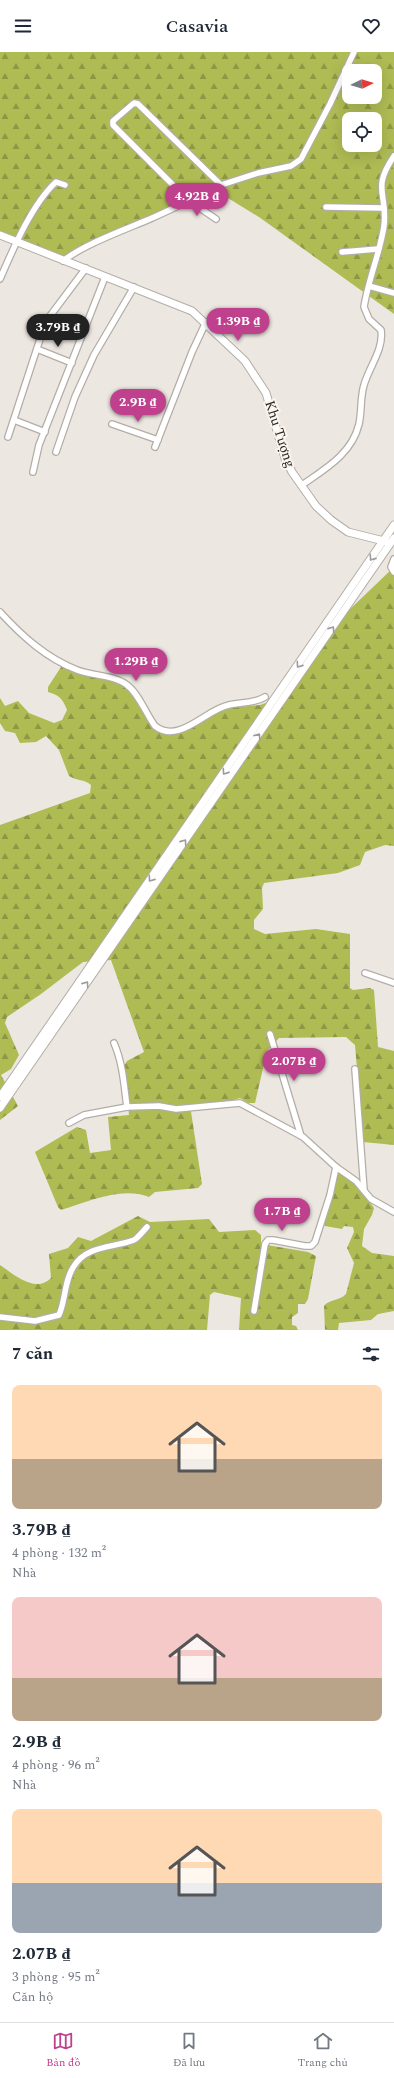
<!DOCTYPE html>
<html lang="vi">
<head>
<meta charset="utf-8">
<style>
	:root { --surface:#fff; --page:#f6f6f7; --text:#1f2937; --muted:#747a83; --line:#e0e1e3; --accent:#bf418e }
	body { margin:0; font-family:Spectral,serif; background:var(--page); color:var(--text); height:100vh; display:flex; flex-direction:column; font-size:15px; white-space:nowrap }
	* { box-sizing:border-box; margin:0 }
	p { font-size:13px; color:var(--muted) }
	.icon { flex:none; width:22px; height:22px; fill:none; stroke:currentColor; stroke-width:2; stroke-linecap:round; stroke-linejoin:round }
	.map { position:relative; height:1278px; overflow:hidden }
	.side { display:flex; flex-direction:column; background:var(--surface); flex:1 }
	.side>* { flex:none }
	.needle { width:26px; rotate:85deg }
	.buttons { position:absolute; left:342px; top:12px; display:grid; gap:8px }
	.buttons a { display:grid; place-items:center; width:40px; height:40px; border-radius:8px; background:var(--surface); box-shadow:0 4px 16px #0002; font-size:20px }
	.price { position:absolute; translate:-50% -34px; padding:0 9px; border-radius:14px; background:var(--accent); color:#fff; font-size:13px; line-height:26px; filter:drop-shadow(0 1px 2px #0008) }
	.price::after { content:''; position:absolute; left:50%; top:24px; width:12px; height:9px; margin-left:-6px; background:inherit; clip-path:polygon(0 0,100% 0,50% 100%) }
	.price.on { background:#222; color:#fff }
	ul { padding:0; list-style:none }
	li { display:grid; align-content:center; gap:8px; height:212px; padding:0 12px }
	li span { display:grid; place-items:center; height:124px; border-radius:8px; color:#555 }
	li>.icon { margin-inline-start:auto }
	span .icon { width:72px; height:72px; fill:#fffc; stroke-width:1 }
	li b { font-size:17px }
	h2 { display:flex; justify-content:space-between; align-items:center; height:48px; padding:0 12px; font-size:17px }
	header { display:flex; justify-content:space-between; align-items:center; height:52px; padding:0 12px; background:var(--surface); font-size:18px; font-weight:600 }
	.tabs { display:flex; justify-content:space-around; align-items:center; height:56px; border-top:1px solid var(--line); background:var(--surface); font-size:11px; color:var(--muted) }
	.tabs a { display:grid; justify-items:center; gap:2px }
	.tabs .on { color:var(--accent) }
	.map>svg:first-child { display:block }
	.forest { fill:url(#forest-firs); fill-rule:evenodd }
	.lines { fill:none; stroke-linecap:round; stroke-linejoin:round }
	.minor-casing { stroke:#b3ada7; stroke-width:8 }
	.tertiary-casing { stroke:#b3ada7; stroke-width:9 }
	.secondary-casing { stroke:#b3ada7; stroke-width:9 }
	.minor { stroke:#fff; stroke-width:5.5 }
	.tertiary { stroke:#fff; stroke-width:7 }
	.secondary { stroke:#fff; stroke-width:7 }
	.oneway { stroke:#9d9c9c }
	.labels { text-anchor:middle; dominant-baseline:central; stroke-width:4; stroke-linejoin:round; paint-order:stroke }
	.street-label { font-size:14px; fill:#262422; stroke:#fbf5ee }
</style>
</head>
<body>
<header><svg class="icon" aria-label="menu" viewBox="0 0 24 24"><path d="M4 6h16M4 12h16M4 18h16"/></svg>Casavia<svg class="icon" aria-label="heart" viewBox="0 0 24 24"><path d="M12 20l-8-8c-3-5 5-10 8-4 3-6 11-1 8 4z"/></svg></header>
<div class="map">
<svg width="394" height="1278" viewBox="0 0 394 1278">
	<defs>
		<pattern id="forest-firs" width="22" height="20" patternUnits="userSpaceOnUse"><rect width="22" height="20" fill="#afbb53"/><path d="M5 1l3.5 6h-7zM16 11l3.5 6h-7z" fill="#8e9844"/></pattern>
	</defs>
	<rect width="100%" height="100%" fill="#ede7e1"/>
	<g class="forest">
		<path d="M0 0H394V262L259 165 210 135 169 157 63 205 0 180ZM349 19H375V45H349ZM349 67H375V93H349Z"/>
		<path d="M394 515V794L385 793 365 800 360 813 338 821 264 831 262 836 263 857 254 868V877L265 882 316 877 350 882V936L353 938 370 936 374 938 378 995 394 999V1093L363 1090 355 993 346 985 279 986 267 999 255 1051H248L240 1046 231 1049 190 1053 202 1132 198 1136 155 1140 149 1145C121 1134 88 1150 61 1158L58 1155 35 1100 77 1075 86 1078 90 1101 111 1098 108 1065 129 1063 124 1014 127 1009 144 1000 111 908 83 910 41 942 7 965 5 971 19 1003 11 1017 1 1023 18 1054 0 1068V773L90 741 91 733C84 727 77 729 69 724L59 698 46 684 36 690 20 691 15 681 5 679 0 671V646L5 654 18 649 29 661 54 671 62 668 67 658C63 647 59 643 48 640V635L61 615 65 614 94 625 118 630 128 636 154 678 171 683 190 677 225 656 260 653 268 650 323 583Z"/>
		<path d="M342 1121 358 1134 374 1156 372 1163 364 1177 362 1194 372 1201 394 1204V1259L378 1262 371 1268 339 1271 338 1278H325L324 1254C329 1247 340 1249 346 1242L354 1211 347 1196 354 1180 353 1175 344 1174 342 1177 325 1174 324 1171 338 1122Z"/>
		<path d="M138 1164 150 1170 209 1167 219 1180 255 1178 261 1183V1192L308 1200 316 1204 308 1247 305 1252H298V1261L292 1265V1273L296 1274 298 1278H239L241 1246 214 1240 210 1243 207 1278H0V1213C13 1222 36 1242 51 1226L49 1202 68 1196 78 1185 91 1189Z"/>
	</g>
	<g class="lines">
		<g class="minor-casing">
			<g id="minor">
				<polyline points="221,133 258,121 291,114 301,107 330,52 354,0"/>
				<polyline points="326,155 383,156"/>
				<polyline points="342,200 378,197"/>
				<path d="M63 209C84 192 127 177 152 166 175 156 198 144 221 133L138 52 134 51 113 69V73L188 148 216 167"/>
				<path d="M0 227C13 197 32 152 56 130L65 133"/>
				<polyline points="369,234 394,241"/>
				<polyline points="37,297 72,311"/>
				<polyline points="14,368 45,380"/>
				<polyline points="112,372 158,388"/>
				<polyline points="8,385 41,284 50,264 86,216"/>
				<polyline points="155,395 192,300 206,270"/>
				<polyline points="56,400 75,345 94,303 134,235"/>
				<polyline points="33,420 39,393 105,225"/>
				<path d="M302 433C325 417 352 402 359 372 362 359 360 346 364 333 369 315 384 297 381 278L369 267 364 255C368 228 380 201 384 174 388 141 371 138 394 104"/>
				<polyline points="394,507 391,515 394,520"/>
				<path d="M0 560C22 584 46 606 77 618 93 624 114 623 127 633 139 642 146 662 155 674 179 693 206 657 229 653 242 650 253 652 265 645"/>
				<polyline points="365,921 394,931"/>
				<polyline points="270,982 301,1084"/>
				<path d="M114 991C123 1012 124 1033 127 1055"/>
				<polyline points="355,1017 364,1138"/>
				<polyline points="69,1071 84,1063 127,1055 159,1054 176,1057 240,1051 303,1085 336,1115 356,1129 371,1147 394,1160"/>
				<polyline points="254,1259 265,1192 268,1188 273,1188 305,1194 311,1194 315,1190 330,1143 336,1115"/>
				<path d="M0 1265 35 1269 59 1263C66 1247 64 1229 74 1214 87 1193 113 1196 134 1188 139 1185 143 1179 147 1175"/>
			</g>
		</g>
		<g class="tertiary-casing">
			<polyline id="tertiary" points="0,183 192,259 245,309 266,341 285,406 292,420 316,454 331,468 348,480 388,490"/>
		</g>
		<g class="secondary-casing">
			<g id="secondary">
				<polyline points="0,1045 394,473"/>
				<polyline points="0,1056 394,486"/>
			</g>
		</g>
		<use href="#minor" class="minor"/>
		<use href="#tertiary" class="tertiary"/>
		<use href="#secondary" class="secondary"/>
	</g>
	<defs><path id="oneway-chevron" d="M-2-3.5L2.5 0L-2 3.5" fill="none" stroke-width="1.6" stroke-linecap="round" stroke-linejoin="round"/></defs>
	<g class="oneway">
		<use href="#oneway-chevron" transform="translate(372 506) rotate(125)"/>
		<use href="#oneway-chevron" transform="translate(332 577) rotate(-55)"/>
		<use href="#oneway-chevron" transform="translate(299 613) rotate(125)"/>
		<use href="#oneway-chevron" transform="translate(258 684) rotate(-55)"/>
		<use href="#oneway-chevron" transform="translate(225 720) rotate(125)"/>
		<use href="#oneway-chevron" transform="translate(184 790) rotate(-55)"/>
		<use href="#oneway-chevron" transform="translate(151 827) rotate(125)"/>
		<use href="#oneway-chevron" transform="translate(86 932) rotate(-55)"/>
	</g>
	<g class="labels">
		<g class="street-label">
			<text transform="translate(280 382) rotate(72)">Khu Tượng</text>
		</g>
	</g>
</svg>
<div class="buttons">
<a><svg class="needle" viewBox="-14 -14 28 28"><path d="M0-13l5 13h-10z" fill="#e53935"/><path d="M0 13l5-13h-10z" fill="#747a83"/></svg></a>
<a><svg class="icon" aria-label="locate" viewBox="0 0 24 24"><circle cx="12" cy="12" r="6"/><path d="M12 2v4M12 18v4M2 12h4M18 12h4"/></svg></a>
</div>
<b class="price" style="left:197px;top:165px">4.92B ₫</b>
<b class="price" style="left:238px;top:290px">1.39B ₫</b>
<b class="price on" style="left:58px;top:296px">3.79B ₫</b>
<b class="price" style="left:138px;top:371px">2.9B ₫</b>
<b class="price" style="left:136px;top:630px">1.29B ₫</b>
<b class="price" style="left:294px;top:1030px">2.07B ₫</b>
<b class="price" style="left:282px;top:1180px">1.7B ₫</b>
</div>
<section class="side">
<h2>7 căn<svg class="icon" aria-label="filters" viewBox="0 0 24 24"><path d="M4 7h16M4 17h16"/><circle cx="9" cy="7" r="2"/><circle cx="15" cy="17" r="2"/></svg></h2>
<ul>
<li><span style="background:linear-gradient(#ffd9b3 60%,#b9a48a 0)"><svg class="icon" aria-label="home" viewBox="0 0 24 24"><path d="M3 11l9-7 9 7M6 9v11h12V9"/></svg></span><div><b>3.79B ₫</b><p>4 phòng · 132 m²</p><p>Nhà</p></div></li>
<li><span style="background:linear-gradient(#f6c9c9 65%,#b9a48a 0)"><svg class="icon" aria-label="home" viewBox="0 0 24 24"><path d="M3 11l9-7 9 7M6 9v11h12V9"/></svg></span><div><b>2.9B ₫</b><p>4 phòng · 96 m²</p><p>Nhà</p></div></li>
<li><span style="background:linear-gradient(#ffd9b3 60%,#9aa5b1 0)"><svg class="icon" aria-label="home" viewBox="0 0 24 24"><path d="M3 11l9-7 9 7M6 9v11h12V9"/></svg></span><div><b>2.07B ₫</b><p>3 phòng · 95 m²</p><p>Căn hộ</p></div></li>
</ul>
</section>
<nav class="tabs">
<a class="on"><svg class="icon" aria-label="map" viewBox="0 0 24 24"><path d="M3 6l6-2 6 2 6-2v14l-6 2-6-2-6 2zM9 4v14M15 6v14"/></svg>Bản đồ</a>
<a><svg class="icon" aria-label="saved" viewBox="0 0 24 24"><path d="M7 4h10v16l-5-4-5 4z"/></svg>Đã lưu</a>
<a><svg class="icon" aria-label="home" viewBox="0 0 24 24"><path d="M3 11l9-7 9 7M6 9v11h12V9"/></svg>Trang chủ</a>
</nav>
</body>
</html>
